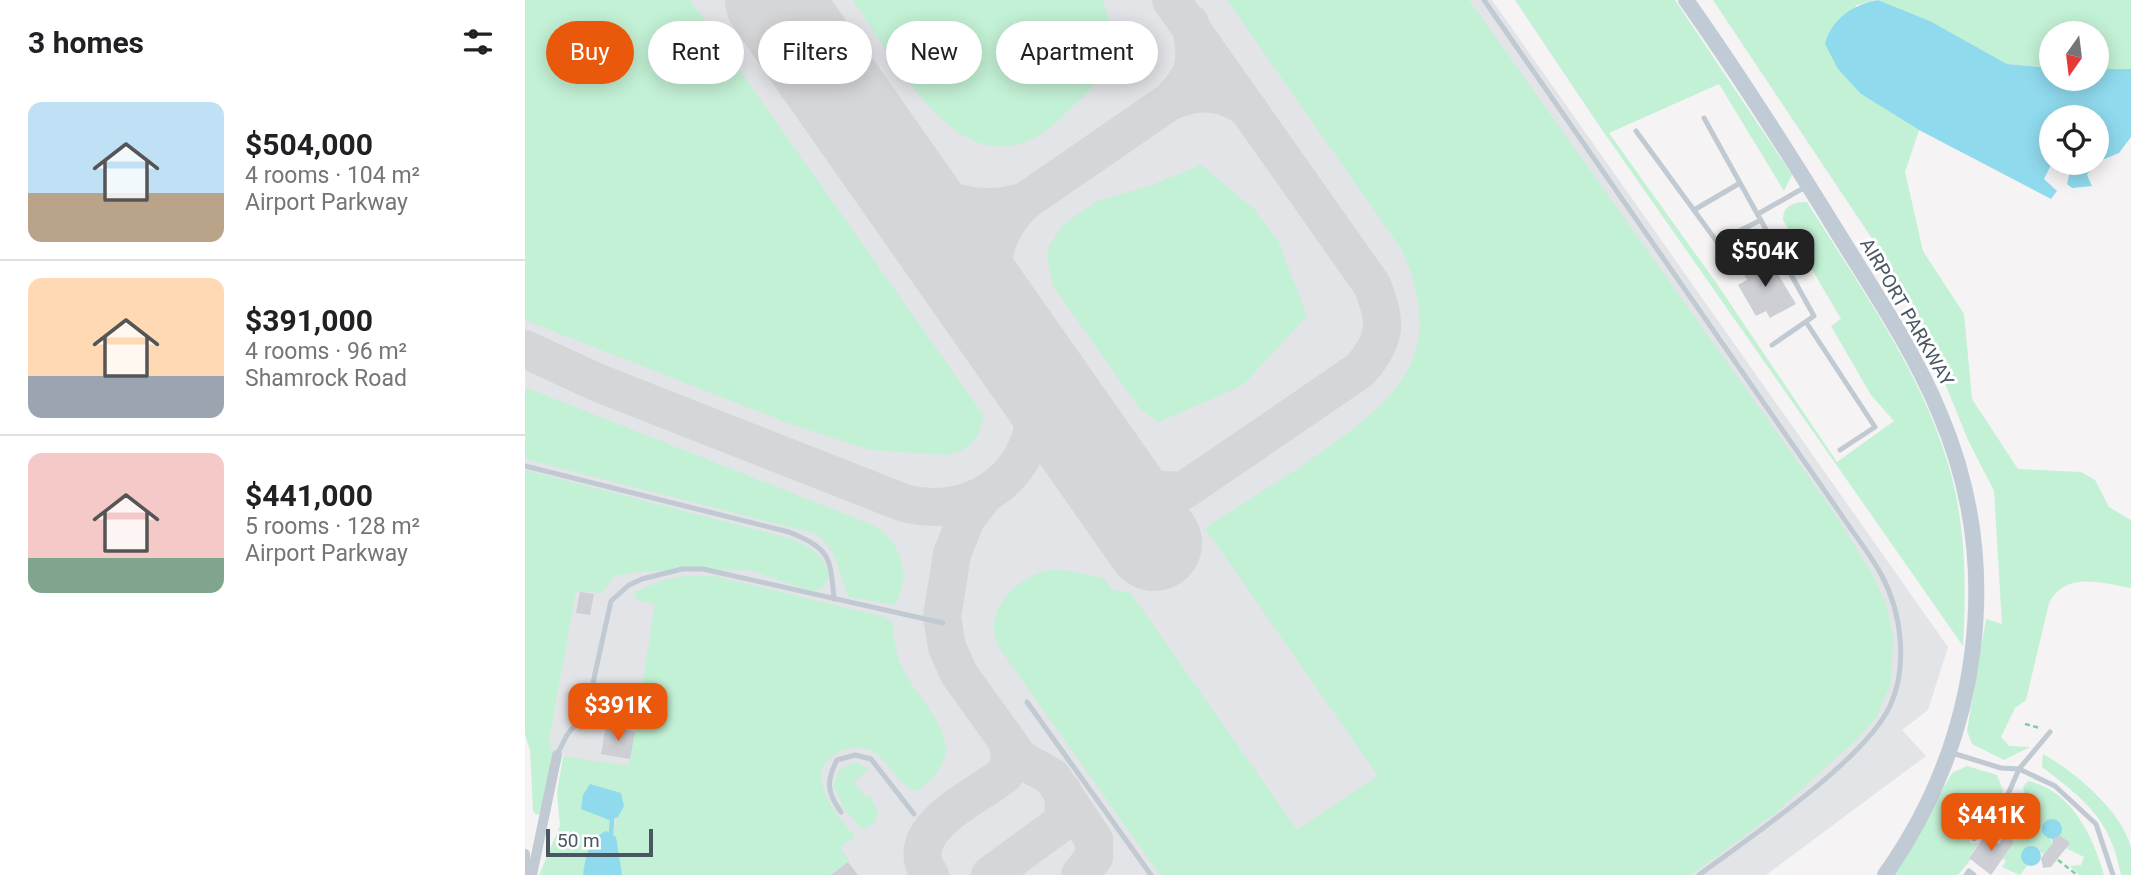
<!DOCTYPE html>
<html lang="en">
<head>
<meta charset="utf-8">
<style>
	:root { --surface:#fff; --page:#f6f6f6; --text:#202124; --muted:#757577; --line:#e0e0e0; --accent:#ea580c }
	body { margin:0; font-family:Roboto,sans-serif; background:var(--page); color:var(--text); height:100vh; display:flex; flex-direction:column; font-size:26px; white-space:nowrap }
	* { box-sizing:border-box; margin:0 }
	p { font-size:23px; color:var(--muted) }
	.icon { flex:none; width:38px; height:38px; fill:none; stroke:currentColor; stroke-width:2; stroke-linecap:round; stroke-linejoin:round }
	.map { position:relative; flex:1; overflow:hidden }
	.sheet { display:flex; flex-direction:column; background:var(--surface); width:525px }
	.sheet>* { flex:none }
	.hud { position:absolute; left:21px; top:21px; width:665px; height:63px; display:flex; gap:14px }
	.needle { width:46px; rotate:194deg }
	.fabs { position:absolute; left:1514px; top:21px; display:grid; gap:14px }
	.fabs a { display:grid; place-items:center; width:70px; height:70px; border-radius:50%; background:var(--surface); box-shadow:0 4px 18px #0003; font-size:35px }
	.scale { position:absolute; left:21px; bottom:18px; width:107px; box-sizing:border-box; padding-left:7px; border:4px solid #4a5661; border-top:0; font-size:19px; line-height:24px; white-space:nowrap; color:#4a5661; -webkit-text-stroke:5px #fff; paint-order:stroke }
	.price { position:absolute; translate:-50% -60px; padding:0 16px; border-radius:14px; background:var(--accent); color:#fff; font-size:23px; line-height:46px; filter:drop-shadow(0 2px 4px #0008) }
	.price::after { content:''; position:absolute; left:50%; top:42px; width:21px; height:16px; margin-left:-10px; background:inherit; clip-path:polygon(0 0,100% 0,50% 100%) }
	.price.current { background:#222; color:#fff }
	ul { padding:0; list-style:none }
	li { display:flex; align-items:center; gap:21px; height:175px; padding:0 28px }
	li+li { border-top:2px solid var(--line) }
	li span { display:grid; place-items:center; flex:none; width:196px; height:140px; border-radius:14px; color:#555 }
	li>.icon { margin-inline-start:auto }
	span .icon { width:84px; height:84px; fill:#fffc; stroke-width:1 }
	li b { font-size:30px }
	h2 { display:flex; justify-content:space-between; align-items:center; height:84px; padding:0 28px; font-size:30px }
	.chip { padding:0 24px; border-radius:32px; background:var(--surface); box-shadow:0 4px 18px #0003; font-size:24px; line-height:63px }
	.chip.current { background:var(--accent); color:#fff }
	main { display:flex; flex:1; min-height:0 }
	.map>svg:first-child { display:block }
	.airport { fill:#e2e4e7 }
	.green { fill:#c3f1d5 }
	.water { fill:#90daee }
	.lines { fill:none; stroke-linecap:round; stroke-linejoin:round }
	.stream { stroke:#90daee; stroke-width:4.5 }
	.taxiway { stroke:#d5d6d8; stroke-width:38 }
	.runway { stroke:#d5d6d8; stroke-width:96 }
	.building { fill:#cdcfd5 }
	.path { stroke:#7ad0a6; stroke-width:2.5; stroke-dasharray:5 3.5; stroke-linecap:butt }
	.lane { stroke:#c1cad2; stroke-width:5 }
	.street { stroke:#c1cad2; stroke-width:10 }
	.secondary { stroke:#c1cbd6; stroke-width:16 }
	.labels { text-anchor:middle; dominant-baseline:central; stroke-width:6; stroke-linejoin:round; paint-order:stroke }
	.street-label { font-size:19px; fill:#4a5661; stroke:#fff }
</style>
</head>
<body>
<main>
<section class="sheet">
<h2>3 homes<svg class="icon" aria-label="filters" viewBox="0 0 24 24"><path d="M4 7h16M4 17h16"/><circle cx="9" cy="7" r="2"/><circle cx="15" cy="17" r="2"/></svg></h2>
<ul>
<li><span style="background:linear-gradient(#bfe0f5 65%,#b9a48a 0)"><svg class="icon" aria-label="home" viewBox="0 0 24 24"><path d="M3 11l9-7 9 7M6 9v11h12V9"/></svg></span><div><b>$504,000</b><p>4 rooms · 104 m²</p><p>Airport Parkway</p></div></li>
<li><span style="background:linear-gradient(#ffd9b3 70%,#9aa5b1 0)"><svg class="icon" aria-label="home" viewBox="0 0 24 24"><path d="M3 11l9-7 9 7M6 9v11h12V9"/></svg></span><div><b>$391,000</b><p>4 rooms · 96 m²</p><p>Shamrock Road</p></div></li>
<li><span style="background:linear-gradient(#f6c9c9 75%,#7fa58c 0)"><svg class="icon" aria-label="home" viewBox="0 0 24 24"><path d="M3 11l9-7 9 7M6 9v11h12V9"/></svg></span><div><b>$441,000</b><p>5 rooms · 128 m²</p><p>Airport Parkway</p></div></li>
</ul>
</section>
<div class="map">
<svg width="1606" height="875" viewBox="0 0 1606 875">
	<rect width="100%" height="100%" fill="#f5f3f3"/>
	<polygon class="airport" points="0,0 967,0 1423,647 1403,710 1377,730 1401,756 1241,875 31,875 39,836 41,756 22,754 55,565 0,532"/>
	<g class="green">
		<polygon points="0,0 165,0 459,416 453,435 442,448 424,455 345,450 260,422 0,320"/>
		<path d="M328 0H577L595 49C586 71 561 93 544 110 447 214 377 70 328 0Z"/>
		<path d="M702 0H944L1310 514 1346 572 1361 604 1368 637 1366 682 1351 718 1331 740 1250 813 1166 875H635L475 649C473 643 469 635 469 628 468 599 503 570 531 570 546 570 563 576 579 578L587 590 605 592 772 830 853 776 680 528C722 501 765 475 805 446 883 390 919 347 877 250Z"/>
		<path d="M990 0H1150L1267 175 1259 191 1194 84 1084 133 1192 284 1312 462 1369 421 1346 395 1306 326 1316 319 1258 220C1258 205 1269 202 1282 202 1337 291 1405 383 1429 486 1441 539 1441 592 1438 646L1073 124Z"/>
		<path d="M1188 0H1351L1331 5 1336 94 1394 130 1380 172 1398 251 1439 314 1447 399 1493 469 1556 472 1570 480 1584 507 1606 520V588C1577 583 1541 571 1524 603L1501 700 1490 708 1476 737 1484 746 1505 747 1479 760 1447 744 1442 731 1461 619 1477 624 1469 491 1443 440 1406 349 1352 246Z"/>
		<polygon points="1353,0 1606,0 1606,69 1572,69 1572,33 1526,33 1526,68 1482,64 1405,21"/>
		<polygon points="676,165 729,209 753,241 782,316 718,385 634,422 615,409 528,286 522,257 524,246 538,225 572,201 627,185"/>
		<path d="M0 387 350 526C377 544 386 575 370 605L324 597C311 572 316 549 288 533L0 459Z"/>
		<path d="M0 470 263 538C283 546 298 553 304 576L298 588 286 591 225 570 121 571 89 576 77 593 51 591 24 742 27 754 16 813 12 815 8 811 5 750 0 735Z"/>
		<path d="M160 576H189L360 617 368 623C368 642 372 660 382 676 408 720 448 748 393 791 364 785 363 742 327 748 312 750 306 757 296 769 295 797 313 815 330 837L315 847 324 861 306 875H97L88 836 96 793 66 784 72 817 84 820 85 831 72 835 60 859 58 875H14L35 826 32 793 38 756 104 766 130 605 111 599 110 592 138 580Z"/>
		<path d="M1518 754C1549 771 1598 812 1606 848 1606 856 1606 867 1606 875H1596C1585 818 1560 800 1517 767Z"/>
		<polygon points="329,762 344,769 329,782 341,797 344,795 353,811 350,822 338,830 320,810 308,786 314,770"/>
		<polygon points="1442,766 1472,775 1478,790 1474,801 1445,837 1445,843 1454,843 1444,857 1446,859 1433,875 1368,875 1427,773"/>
		<path d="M1503 781C1547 790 1568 837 1579 875H1554L1545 866 1556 865 1559 857 1541 848 1545 843 1535 835V823L1526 819 1517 827 1528 843 1519 855 1509 847H1502L1500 864 1503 865 1495 875 1477 867 1481 861 1477 858 1489 842 1464 828 1481 808 1494 824 1510 812 1500 797 1498 787Z"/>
	</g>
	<g class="water">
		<path d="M1353 0 1405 21 1482 64 1526 68V79H1572V69H1606V137L1594 153 1572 162V117H1526L1527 163 1519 179 1532 191 1526 199 1394 130 1336 94 1313 69 1300 44C1306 19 1329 4 1353 0Z"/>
		<polygon points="1547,163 1570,163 1562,175 1567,186 1547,188 1542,184"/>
		<polygon points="65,784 96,793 99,806 93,817 84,820 56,809 58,795"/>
		<circle cx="1527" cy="829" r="10"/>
		<path d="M81 831 91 837 97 875H58C60 858 64 838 81 831Z"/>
		<circle cx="1506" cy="856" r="10"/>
	</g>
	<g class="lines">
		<polyline class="stream" points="86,834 87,819"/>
		<g class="taxiway">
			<path d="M665 23C673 61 672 75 644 102 673 89 700 90 725 111"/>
			<path d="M363 162C400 197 449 218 500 201 462 237 460 281 479 328"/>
			<polyline points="500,201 644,102"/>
			<path d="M0 349 71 382 379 503C442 520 505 481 510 414 511 400 510 385 509 371"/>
			<path d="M577 470 625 489 658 491 835 370C862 339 862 322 847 285L646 0"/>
			<polyline points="458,497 441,519 427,554 417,617 422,647 434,674 495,759 527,777 569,840 569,857 555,875"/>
			<path d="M405 875C373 830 451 798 480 774L485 761 483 742"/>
			<polyline points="465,875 536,823 539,812 538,792"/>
		</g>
		<polyline class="runway" points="248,0 629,543"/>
	</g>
	<g class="building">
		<polygon points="1242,256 1271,304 1245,318 1241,311 1231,316 1213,285 1222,280 1217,270"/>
		<polygon points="55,592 69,594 65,615 51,613"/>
		<polygon points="81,726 110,732 105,759 76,754"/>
		<polygon points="1500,797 1511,812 1494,824 1483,809"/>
		<polygon points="1461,834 1474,844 1480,835 1489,842 1466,875 1444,858"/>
		<polygon points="1535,835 1545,843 1526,867 1518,868 1516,858 1528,843 1527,839"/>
		<polygon points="323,862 333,875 306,875"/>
	</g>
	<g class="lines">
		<g class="path">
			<polyline points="1500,724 1515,728"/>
			<polyline points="1533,860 1552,875"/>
		</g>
		<g class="lane">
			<path d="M959 0 1313 510C1327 532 1345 553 1357 576 1377 614 1383 667 1365 706 1339 761 1225 837 1174 875"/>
			<polyline points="1179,118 1289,316 1247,345"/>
			<polyline points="1111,131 1209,265"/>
			<polyline points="1169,210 1215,183"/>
			<polyline points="1233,214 1282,186"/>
			<polyline points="1192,242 1236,220"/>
			<polyline points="1281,322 1350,427 1315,450"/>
			<path d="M0 466 264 532C306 549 305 557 309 599"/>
			<polyline points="502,702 626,875"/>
			<polyline points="1424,752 1476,768 1494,769 1530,786 1571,824 1588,875"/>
			<polyline points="32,755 42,735 62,710 86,601 104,585 117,579 157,569 178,569 418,623"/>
			<path d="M316 812C302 793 301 781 312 760L330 755 346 759 389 814"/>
			<polyline points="1449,839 1480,801 1494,769 1525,732"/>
			<polyline points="1441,875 1444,871 1449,875"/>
		</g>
		<g class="street">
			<polyline points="0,854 1,875"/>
			<polyline points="7,875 32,755"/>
		</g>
		<path class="secondary" d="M1161 0C1214 75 1263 152 1311 230 1348 290 1388 349 1415 414 1480 567 1455 741 1360 875"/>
	</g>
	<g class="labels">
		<g class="street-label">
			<text transform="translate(1382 312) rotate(60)">AIRPORT PARKWAY</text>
		</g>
	</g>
</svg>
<div class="fabs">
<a><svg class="needle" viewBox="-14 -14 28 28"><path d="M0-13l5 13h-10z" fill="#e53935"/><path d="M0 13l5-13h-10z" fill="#757577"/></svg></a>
<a><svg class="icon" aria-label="locate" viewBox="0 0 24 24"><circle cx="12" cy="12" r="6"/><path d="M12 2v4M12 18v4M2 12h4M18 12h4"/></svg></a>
</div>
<div class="scale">50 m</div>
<b class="price current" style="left:1240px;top:289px">$504K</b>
<b class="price" style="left:93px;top:743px">$391K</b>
<b class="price" style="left:1466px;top:853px">$441K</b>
<div class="hud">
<a class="chip current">Buy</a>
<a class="chip">Rent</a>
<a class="chip">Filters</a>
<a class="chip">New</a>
<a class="chip">Apartment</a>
</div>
</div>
</main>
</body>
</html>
